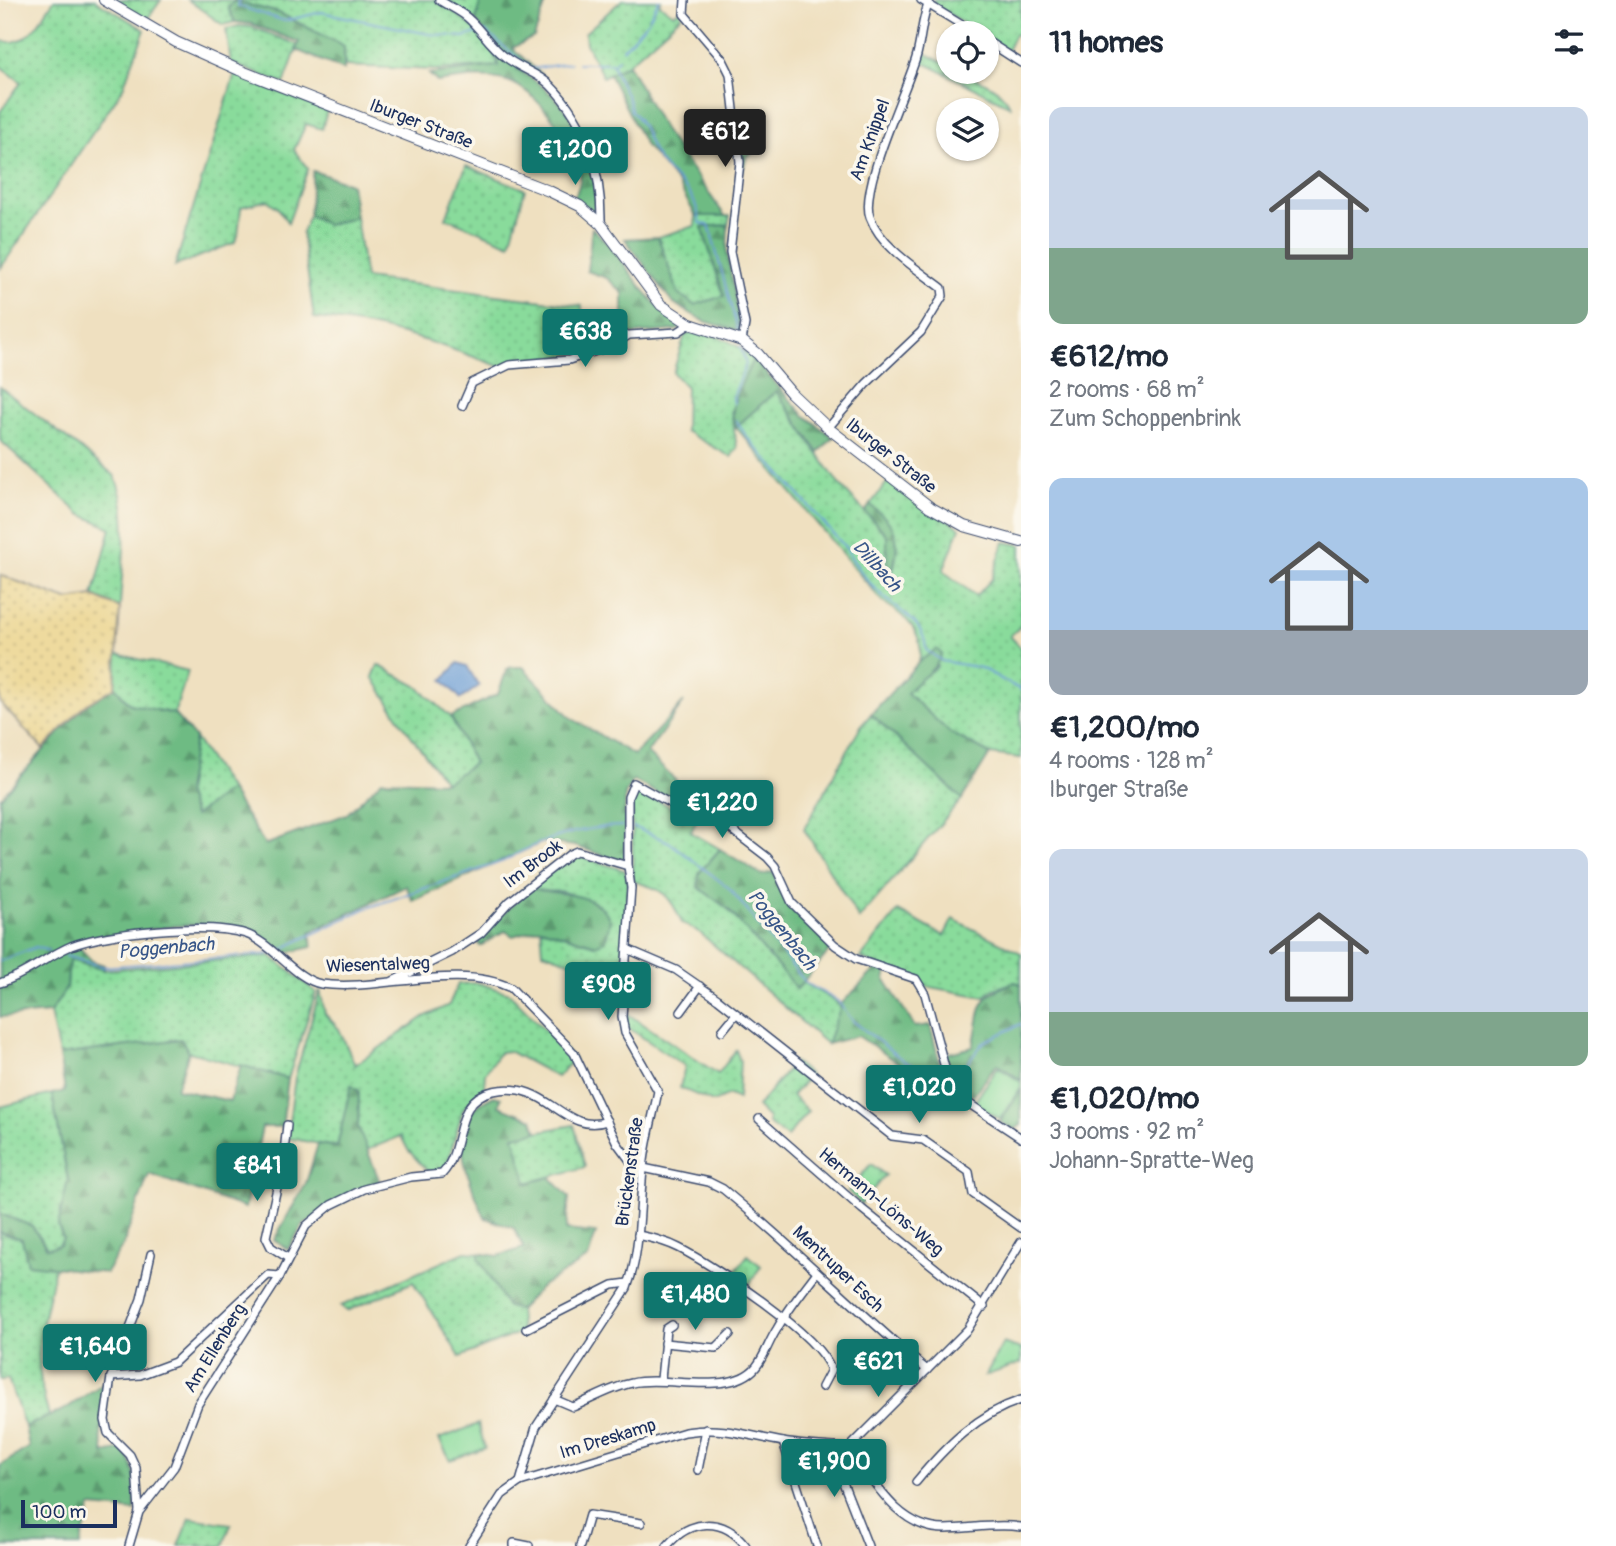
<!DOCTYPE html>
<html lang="en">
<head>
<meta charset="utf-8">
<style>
	:root { --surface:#fff; --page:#f2f2f3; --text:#1f2937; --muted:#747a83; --accent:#0f766e }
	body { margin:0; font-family:Pangolin,sans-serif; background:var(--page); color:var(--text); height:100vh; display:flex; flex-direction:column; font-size:26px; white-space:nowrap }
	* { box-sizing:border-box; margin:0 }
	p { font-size:23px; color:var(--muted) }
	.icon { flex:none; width:38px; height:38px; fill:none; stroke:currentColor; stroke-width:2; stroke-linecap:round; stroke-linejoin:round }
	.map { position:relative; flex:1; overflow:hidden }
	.drawer { display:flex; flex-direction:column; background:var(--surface); width:595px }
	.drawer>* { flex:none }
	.buttons { position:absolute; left:936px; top:21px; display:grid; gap:14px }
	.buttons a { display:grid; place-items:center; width:63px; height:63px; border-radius:50%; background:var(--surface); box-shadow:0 2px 5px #0004; font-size:35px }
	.scale { position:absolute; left:21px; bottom:18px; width:96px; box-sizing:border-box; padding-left:7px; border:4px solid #1b2f5e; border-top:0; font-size:19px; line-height:24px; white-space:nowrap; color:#1b2f5e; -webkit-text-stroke:5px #fbf7ec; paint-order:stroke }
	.price { position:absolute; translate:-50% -60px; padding:0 16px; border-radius:7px; background:var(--accent); color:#fff; font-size:23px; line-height:46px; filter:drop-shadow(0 2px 4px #0008) }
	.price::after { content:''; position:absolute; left:50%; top:42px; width:21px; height:16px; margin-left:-10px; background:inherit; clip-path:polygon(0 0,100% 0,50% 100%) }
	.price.current { background:#222; color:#fff }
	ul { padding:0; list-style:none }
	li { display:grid; align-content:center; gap:14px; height:371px; padding:0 28px }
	li span { display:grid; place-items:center; height:217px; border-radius:14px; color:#555 }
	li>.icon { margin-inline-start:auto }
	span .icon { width:126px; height:126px; fill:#fffc; stroke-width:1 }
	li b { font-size:30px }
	h2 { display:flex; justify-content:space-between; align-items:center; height:84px; padding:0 28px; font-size:30px }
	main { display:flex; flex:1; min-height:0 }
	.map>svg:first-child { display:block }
	.grass { fill:url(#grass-dots); stroke:#52857c; stroke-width:2 }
	.forest { fill:url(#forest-firs); stroke:#447570; stroke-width:2 }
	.sand { fill:url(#sand-dots); stroke:#84847e; stroke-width:2 }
	.park { fill:url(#park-crowns); stroke:#52857c; stroke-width:2 }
	.pitch { fill:#89db9b; stroke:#52857c; stroke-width:2 }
	.water { fill:#6a9cd5; stroke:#42669a; stroke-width:2 }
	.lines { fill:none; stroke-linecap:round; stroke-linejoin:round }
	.stream { stroke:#6a9cd5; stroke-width:2 }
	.minor-casing { stroke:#3b4a6d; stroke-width:10 }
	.major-casing { stroke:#3b4a6d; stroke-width:12 }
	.minor { stroke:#fff; stroke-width:7 }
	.major { stroke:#fff; stroke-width:10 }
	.labels { text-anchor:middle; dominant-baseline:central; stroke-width:7; stroke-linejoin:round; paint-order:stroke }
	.street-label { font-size:18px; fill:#1b2f5e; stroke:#fbf7ec }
	.water-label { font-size:19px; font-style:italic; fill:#375588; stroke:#fbf7ec }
</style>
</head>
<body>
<main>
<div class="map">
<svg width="1021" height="1546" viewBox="0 0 1021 1546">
	<defs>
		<pattern id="grass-dots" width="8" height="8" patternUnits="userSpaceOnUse" patternTransform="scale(1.75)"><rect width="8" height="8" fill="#89db9b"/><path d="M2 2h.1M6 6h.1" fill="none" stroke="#76bc88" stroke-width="1.8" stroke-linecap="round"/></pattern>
		<pattern id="forest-firs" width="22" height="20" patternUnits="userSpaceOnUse" patternTransform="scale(1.75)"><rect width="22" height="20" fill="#6ebb83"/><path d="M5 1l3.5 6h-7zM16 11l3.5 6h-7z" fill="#5a986e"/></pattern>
		<pattern id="sand-dots" width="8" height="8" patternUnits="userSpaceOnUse" patternTransform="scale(1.75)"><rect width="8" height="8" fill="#eeda9e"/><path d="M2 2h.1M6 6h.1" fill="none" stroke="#ccbb8a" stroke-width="1.8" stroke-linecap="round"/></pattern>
		<pattern id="park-crowns" width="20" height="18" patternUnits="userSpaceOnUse" patternTransform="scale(1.75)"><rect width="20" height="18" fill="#89db9b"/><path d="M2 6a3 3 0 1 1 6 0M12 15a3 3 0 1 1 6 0" fill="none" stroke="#76bc88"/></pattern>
	</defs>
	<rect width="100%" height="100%" fill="#fbf7ec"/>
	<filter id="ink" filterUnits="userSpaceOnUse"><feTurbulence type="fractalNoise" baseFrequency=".0143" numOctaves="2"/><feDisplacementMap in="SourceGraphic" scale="14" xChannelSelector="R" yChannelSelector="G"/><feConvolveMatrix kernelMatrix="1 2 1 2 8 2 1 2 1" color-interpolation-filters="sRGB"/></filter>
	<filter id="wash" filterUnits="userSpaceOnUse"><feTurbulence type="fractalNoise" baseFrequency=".00686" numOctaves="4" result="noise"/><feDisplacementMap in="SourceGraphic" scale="28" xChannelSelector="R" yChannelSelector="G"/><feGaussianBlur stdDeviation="1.57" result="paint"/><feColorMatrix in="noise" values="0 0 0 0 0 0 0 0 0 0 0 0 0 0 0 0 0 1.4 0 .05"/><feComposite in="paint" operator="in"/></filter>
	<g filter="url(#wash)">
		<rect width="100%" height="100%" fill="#efe0c0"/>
		<g class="grass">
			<path d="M54 0H95L145 30 122 90 0 269V112L21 82 0 66V41C29 48 40 20 54 0Z"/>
			<polygon points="111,0 161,0 146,21"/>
			<path d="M188 0H436C461 17 491 36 499 66L436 70 345 66 344 46 279 13 234 1 228 8 235 22 223 25Z"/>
			<polygon points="444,0 481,0 476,21"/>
			<polygon points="622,0 661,0 659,4 674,14 680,9 681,16 628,64 603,77 586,44 585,33"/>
			<polygon points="933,0 1021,0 1021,35 1015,34 1007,51 987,38 987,33 979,33 935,5"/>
			<polygon points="239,26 252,27 298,45 284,84 231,63 226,29"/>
			<path d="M921 51 948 65V72C968 72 1003 88 1010 106L918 60Z"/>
			<polygon points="235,73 327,111 322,129 306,124 294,150 308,169 288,223 278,208 267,200 241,207 238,236 234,243 175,266"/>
			<polygon points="466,166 525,189 510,244 446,218"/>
			<path d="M309 215 327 225 356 217 365 278 582 306V351L567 356 508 362 501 367C440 344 379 323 314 318L302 233Z"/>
			<polygon points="696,216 730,216 728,225 702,227 724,296 694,305 678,293 658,237 695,226"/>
			<path d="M692 333C714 332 738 343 753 359L731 411 737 448 731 457 685 431 686 387 673 373 685 335Z"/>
			<path d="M0 387 114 475C133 512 121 568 120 608L93 596 111 528 80 514 0 440Z"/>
			<path d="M776 391 838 483 887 535 890 582C900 547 903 529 870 505L889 480 960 528 943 571 976 596 992 579 1004 542 1021 545V626L1010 636 1021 648V758L990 754 950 733 907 693 921 677 937 667 936 650 919 662C926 632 905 616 882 601L736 427Z"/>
			<polygon points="117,654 188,671 174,714 130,704 115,687"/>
			<polygon points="378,665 417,686 451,717 474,763 446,783 403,725 373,677"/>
			<polygon points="871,714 962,799 859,919 804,829 861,726"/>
			<polygon points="195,738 230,790 195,816 186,792"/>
			<path d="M637 791 697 819 691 832 720 849 699 873V887L728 909 797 989 803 982 836 1002 841 1008 827 1044 699 932 682 923C668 892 665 891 633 881L632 802Z"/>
			<polygon points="578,856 624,870 628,878 620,1005 603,998 608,975 543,952 541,928 595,945 600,905 561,891 544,892 530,888 569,858"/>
			<polygon points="898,911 944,936 953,919 1021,953 1021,984 1015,982 994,989 984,997 924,986 861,958"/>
			<polygon points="271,956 316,992 288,1079 189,1052 180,1039 59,1055 50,1013 67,987 69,959 104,970"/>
			<polygon points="478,983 509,993 574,1059 557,1077 509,1051 500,1052 485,1073 484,1088 463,1109 447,1165 441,1172 430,1174 408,1150 401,1136 367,1150 358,1127 359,1091 351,1086 337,1147 287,1138 295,1077 320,990 325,1014 339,1029 355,1065 424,1017 449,1005 458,984"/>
			<polygon points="625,1012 718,1074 736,1050 740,1061 738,1099 729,1095 713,1102 680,1088 685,1066 627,1027"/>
			<polygon points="794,1062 810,1075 792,1096 808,1111 787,1137 768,1124 768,1118 757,1107"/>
			<path d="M52 1094 68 1180 58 1226 63 1238C60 1246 56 1248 47 1248L32 1226 0 1214V1107Z"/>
			<polygon points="574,1125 585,1167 527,1183 513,1136"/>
			<path d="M0 1232 22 1239 28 1263 55 1267C42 1326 30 1356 49 1416L25 1427 8 1379 0 1380Z"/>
			<polygon points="465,1252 479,1253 479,1258 507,1307 519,1310 521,1332 460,1357 413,1282 347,1311 341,1306"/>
			<polygon points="190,1518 231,1524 223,1546 179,1546"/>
		</g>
		<g class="forest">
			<path d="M481 0H547L534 37 512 48 544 77 516 69C578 104 590 144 599 211L595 213 574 198C578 190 582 181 580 172 575 142 536 90 507 81 484 74 460 79 437 82L429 74 498 66 494 45 476 21Z"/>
			<polygon points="234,1 279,13 344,46 344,70 296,50 299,42 252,24 235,22 228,8"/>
			<polygon points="628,64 664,130 725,216 696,216 678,184 645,145 609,74"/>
			<polygon points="740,123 757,140 761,149 747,156 742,173"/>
			<polygon points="313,171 351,184 356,217 327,225 309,215"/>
			<polygon points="728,225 727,252 741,332 704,321 673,303 625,239 658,237 678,293 694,305 724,296 702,227"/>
			<path d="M592 228C627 258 643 305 685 325L677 330 623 335V293L607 278 587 271Z"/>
			<path d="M753 359 804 415 833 437 819 453 776 391 736 427C725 407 745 379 753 359Z"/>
			<path d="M870 505C905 530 898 545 890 582L887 581V535L865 512Z"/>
			<path d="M936 649 942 654C936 671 919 678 907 693L950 733 990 754 962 799 871 714 919 662Z"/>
			<path d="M512 667H523L571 718 634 755 684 702 647 753 715 818 681 806 633 780 625 794V859L620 861 575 846 543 842 413 901 406 886 310 932 312 947 282 954C273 946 263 937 251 933 202 913 126 935 75 943L92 961 104 965V970L69 960 67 987 50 1013 0 1017V798L83 707 115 687 130 704 174 714 195 738 186 792 194 816 230 790 265 845 347 814 382 780 446 782 474 763 451 717 498 694 507 669Z"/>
			<polygon points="720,849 762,875 773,872 789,906 832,948 797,989 728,909 698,887 699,873"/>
			<path d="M530 888C555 895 598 890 610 920L606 940 596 945 541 928 513 936 505 931 480 946 477 939Z"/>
			<polygon points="876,969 887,971 885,980 915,1027 930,1025 945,1084 906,1068 858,1036 827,1044 842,1003"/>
			<path d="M1015 982 1021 984V1080L997 1064 973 1096C954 1089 951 1073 945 1054L973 1047C982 1008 974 997 1015 982Z"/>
			<polygon points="181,1039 189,1052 176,1089 230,1101 241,1065 288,1079 282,1127 262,1127 245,1208 149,1174 123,1245 106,1273 28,1264 22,1239 0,1232 0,1214 32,1226 47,1248 60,1245 63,1238 58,1226 68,1180 52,1094 65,1091 59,1055"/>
			<polygon points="351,1085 359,1091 358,1127 380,1182 304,1224 288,1249 274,1240 306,1183 318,1144 337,1147"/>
			<polygon points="1021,1090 1021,1125 1014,1130 1000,1122"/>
			<path d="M494 1096 501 1098 499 1106 533 1119 537 1132 514 1136 527 1183 550 1177 569 1197 566 1230 596 1233 588 1258 542 1286 519 1310 507 1307 479 1258V1253L498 1256 524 1248 514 1228 485 1218C472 1187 447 1137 475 1108 480 1103 488 1099 494 1096Z"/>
			<path d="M104 1383 101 1436 104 1453 122 1449C139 1466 135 1490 135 1511L91 1507 80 1546H0V1466L29 1447 25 1427 65 1409Z"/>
		</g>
		<polygon class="sand" points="0,575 67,600 93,596 120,608 115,687 83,707 43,749 0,703"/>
		<g class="park">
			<polygon points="871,1164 885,1175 861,1204 848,1191"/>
			<polygon points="748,1255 761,1266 746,1289 731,1276"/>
			<polygon points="1003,1343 1021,1349 1021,1363 985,1376"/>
		</g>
		<g class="pitch">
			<polygon points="998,1067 1021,1082 1021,1087 1000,1119 974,1103"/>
			<polygon points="478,1424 485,1448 450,1460 439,1439"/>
		</g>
		<polygon class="water" points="458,663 467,666 479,686 461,699 443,680"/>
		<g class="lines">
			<g class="stream">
				<polyline points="238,0 238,6 285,21 321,12 429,34 464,37 477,33"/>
				<polyline points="485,31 527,66"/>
				<polyline points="623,49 648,21 659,0"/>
				<path d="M618 59 613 64C616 81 630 94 631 111 646 124 646 143 658 159 675 183 696 188 700 223L709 225 738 331"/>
				<polyline points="578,63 611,63"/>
				<polyline points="531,69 570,63"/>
				<polyline points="734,404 733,397 746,364 740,346"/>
				<path d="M736 420 747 437 846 548C855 565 868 583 883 596 901 613 925 622 926 650L942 661 981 668 1021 690"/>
				<polyline points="633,827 669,842 729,888 806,983 838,1001 853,1021 904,1061 931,1075 941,1074"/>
				<path d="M282 949 364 909 504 861C541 839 580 827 622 826"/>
				<polyline points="66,956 104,967 269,954"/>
				<polyline points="0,961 36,947 49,951"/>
				<polyline points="951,1073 962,1070 984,1042 1021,1024"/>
			</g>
		</g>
	</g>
	<g filter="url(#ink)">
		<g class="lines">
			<g class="minor-casing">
				<g id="minor">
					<path d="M439 0C450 7 463 12 471 21 483 33 491 46 504 56 518 68 538 73 550 85 587 122 602 173 601 224"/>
					<polyline points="685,0 684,14 723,60 730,74 740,162 730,252 745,324 742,341"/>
					<polyline points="921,0 975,33"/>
					<polyline points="987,41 1021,63"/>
					<polyline points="462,406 472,383 509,365 569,360 611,346 629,335 678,332 690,324"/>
					<path d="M828 428 866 384 921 332 943 296 942 288C917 269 881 247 870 217 859 188 906 92 916 58 922 39 921 18 930 0"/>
					<polyline points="627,949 676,970 718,999 892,1136 923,1140 969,1172 973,1194 1021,1228"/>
					<polyline points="393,981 452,952 481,933 509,902 570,854 577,851 628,866 628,797 634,783 680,809 728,827 767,857 775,866 792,903 835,945 856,959 916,979 925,994 948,1079 965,1101 1021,1138"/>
					<path d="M0 983C26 975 47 956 71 946 109 932 207 922 246 934 272 943 296 980 321 984 379 992 458 962 511 988L574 1053 617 1143 634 1166 709 1182 723 1189C794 1247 857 1311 927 1370"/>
					<polyline points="681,1012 700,986"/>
					<polyline points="722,1031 736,1014"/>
					<polyline points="759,1119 862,1209 984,1307"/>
					<polyline points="287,1125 283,1161 266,1237 271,1247 288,1258"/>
					<path d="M638 1235C652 1238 666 1241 679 1248 714 1266 819 1334 831 1370L822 1387"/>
					<polyline points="526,1329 613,1285 628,1283"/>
					<polyline points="664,1343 716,1348 730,1334"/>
					<polyline points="111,1377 140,1375 175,1362 268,1275 280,1276"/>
					<polyline points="661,1379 666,1329 672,1325"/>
					<path d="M554 1399 573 1407C592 1399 612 1387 632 1383 666 1375 731 1397 756 1367 765 1356 769 1341 777 1329 788 1309 803 1291 817 1272"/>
					<polyline points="783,1442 817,1546"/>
					<polyline points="698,1470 706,1429"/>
					<path d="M520 1482 536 1427 627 1288C641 1251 639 1209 643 1170 645 1144 653 1117 658 1091L625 1033 622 1017 631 888 628 866"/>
					<path d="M916 1482C945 1447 977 1414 1021 1400"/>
					<polyline points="139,1511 136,1468 130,1455 108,1433 105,1420 111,1377 141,1299 151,1254"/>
					<path d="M129 1546 139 1512 174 1467 198 1404 280 1276 306 1226 331 1205 364 1189 411 1177 442 1174C466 1149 451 1100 493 1091 549 1079 563 1136 607 1121"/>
					<path d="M469 1546 502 1495 520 1482 685 1432C726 1426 744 1435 783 1442 804 1446 827 1446 849 1448 874 1481 898 1529 945 1529 970 1529 995 1523 1021 1527"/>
					<polyline points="514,1546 514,1543 529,1546"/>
					<polyline points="580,1546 589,1515 641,1523"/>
					<path d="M667 1546C690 1519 723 1516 746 1546"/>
					<polyline points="868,1546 842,1480 849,1448 968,1329 1021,1242"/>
				</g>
			</g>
			<g class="major-casing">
				<polyline id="major" points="104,0 176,42 239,70 549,191 580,206 601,224 661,305 690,324 742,341 758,354 791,393 828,428 930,507 964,526 1021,542"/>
			</g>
			<use href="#minor" class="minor"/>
			<use href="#major" class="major"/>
		</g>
	</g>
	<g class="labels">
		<g class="street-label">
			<text transform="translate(421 124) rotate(21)">Iburger Straße</text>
			<text transform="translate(870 140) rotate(-70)">Am Knippel</text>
			<text transform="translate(891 456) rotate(38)">Iburger Straße</text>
			<text transform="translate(533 864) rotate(-37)">Im Brook</text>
			<text transform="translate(378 965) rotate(-2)">Wiesentalweg</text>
			<text transform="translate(630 1172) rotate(-82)">Brückenstraße</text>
			<text transform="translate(881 1202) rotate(40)">Hermann-Löns-Weg</text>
			<text transform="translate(838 1269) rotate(43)">Mentruper Esch</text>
			<text transform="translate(215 1348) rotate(-58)">Am Ellenberg</text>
			<text transform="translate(608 1439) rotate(-17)">Im Dreskamp</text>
		</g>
		<g class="water-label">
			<text transform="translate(877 566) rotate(48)">Dillbach</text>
			<text transform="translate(782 930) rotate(51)">Poggenbach</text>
			<text transform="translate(166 948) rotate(-5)">Poggenbach</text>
		</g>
	</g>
</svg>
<div class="buttons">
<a><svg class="icon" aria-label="locate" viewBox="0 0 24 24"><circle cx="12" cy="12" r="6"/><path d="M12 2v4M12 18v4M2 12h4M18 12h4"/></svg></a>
<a><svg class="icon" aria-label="layers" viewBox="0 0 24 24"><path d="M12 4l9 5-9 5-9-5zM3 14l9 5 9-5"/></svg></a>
</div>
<div class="scale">100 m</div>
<b class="price current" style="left:725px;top:169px">€612</b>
<b class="price" style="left:575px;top:187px">€1,200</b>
<b class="price" style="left:585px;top:369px">€638</b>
<b class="price" style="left:722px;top:840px">€1,220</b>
<b class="price" style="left:608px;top:1022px">€908</b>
<b class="price" style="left:919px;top:1125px">€1,020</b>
<b class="price" style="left:257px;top:1203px">€841</b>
<b class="price" style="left:695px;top:1332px">€1,480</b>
<b class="price" style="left:95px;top:1384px">€1,640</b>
<b class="price" style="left:878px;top:1399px">€621</b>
<b class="price" style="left:834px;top:1499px">€1,900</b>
</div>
<section class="drawer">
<h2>11 homes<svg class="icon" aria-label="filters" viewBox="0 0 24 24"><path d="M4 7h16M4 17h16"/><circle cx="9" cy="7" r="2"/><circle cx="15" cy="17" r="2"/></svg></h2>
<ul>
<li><span style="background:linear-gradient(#c9d6e8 65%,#7fa58c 0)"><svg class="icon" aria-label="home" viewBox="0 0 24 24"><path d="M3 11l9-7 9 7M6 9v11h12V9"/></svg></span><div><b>€612/mo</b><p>2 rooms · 68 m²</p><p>Zum Schoppenbrink</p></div></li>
<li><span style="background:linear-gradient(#a9c7e8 70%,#9aa5b1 0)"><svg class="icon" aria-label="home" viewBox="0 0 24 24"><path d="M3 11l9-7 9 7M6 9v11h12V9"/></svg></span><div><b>€1,200/mo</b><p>4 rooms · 128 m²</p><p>Iburger Straße</p></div></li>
<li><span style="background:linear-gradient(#c9d6e8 75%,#7fa58c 0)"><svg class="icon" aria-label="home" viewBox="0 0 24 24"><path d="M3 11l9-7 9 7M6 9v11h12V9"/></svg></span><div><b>€1,020/mo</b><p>3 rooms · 92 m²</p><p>Johann-Spratte-Weg</p></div></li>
</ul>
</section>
</main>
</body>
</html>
